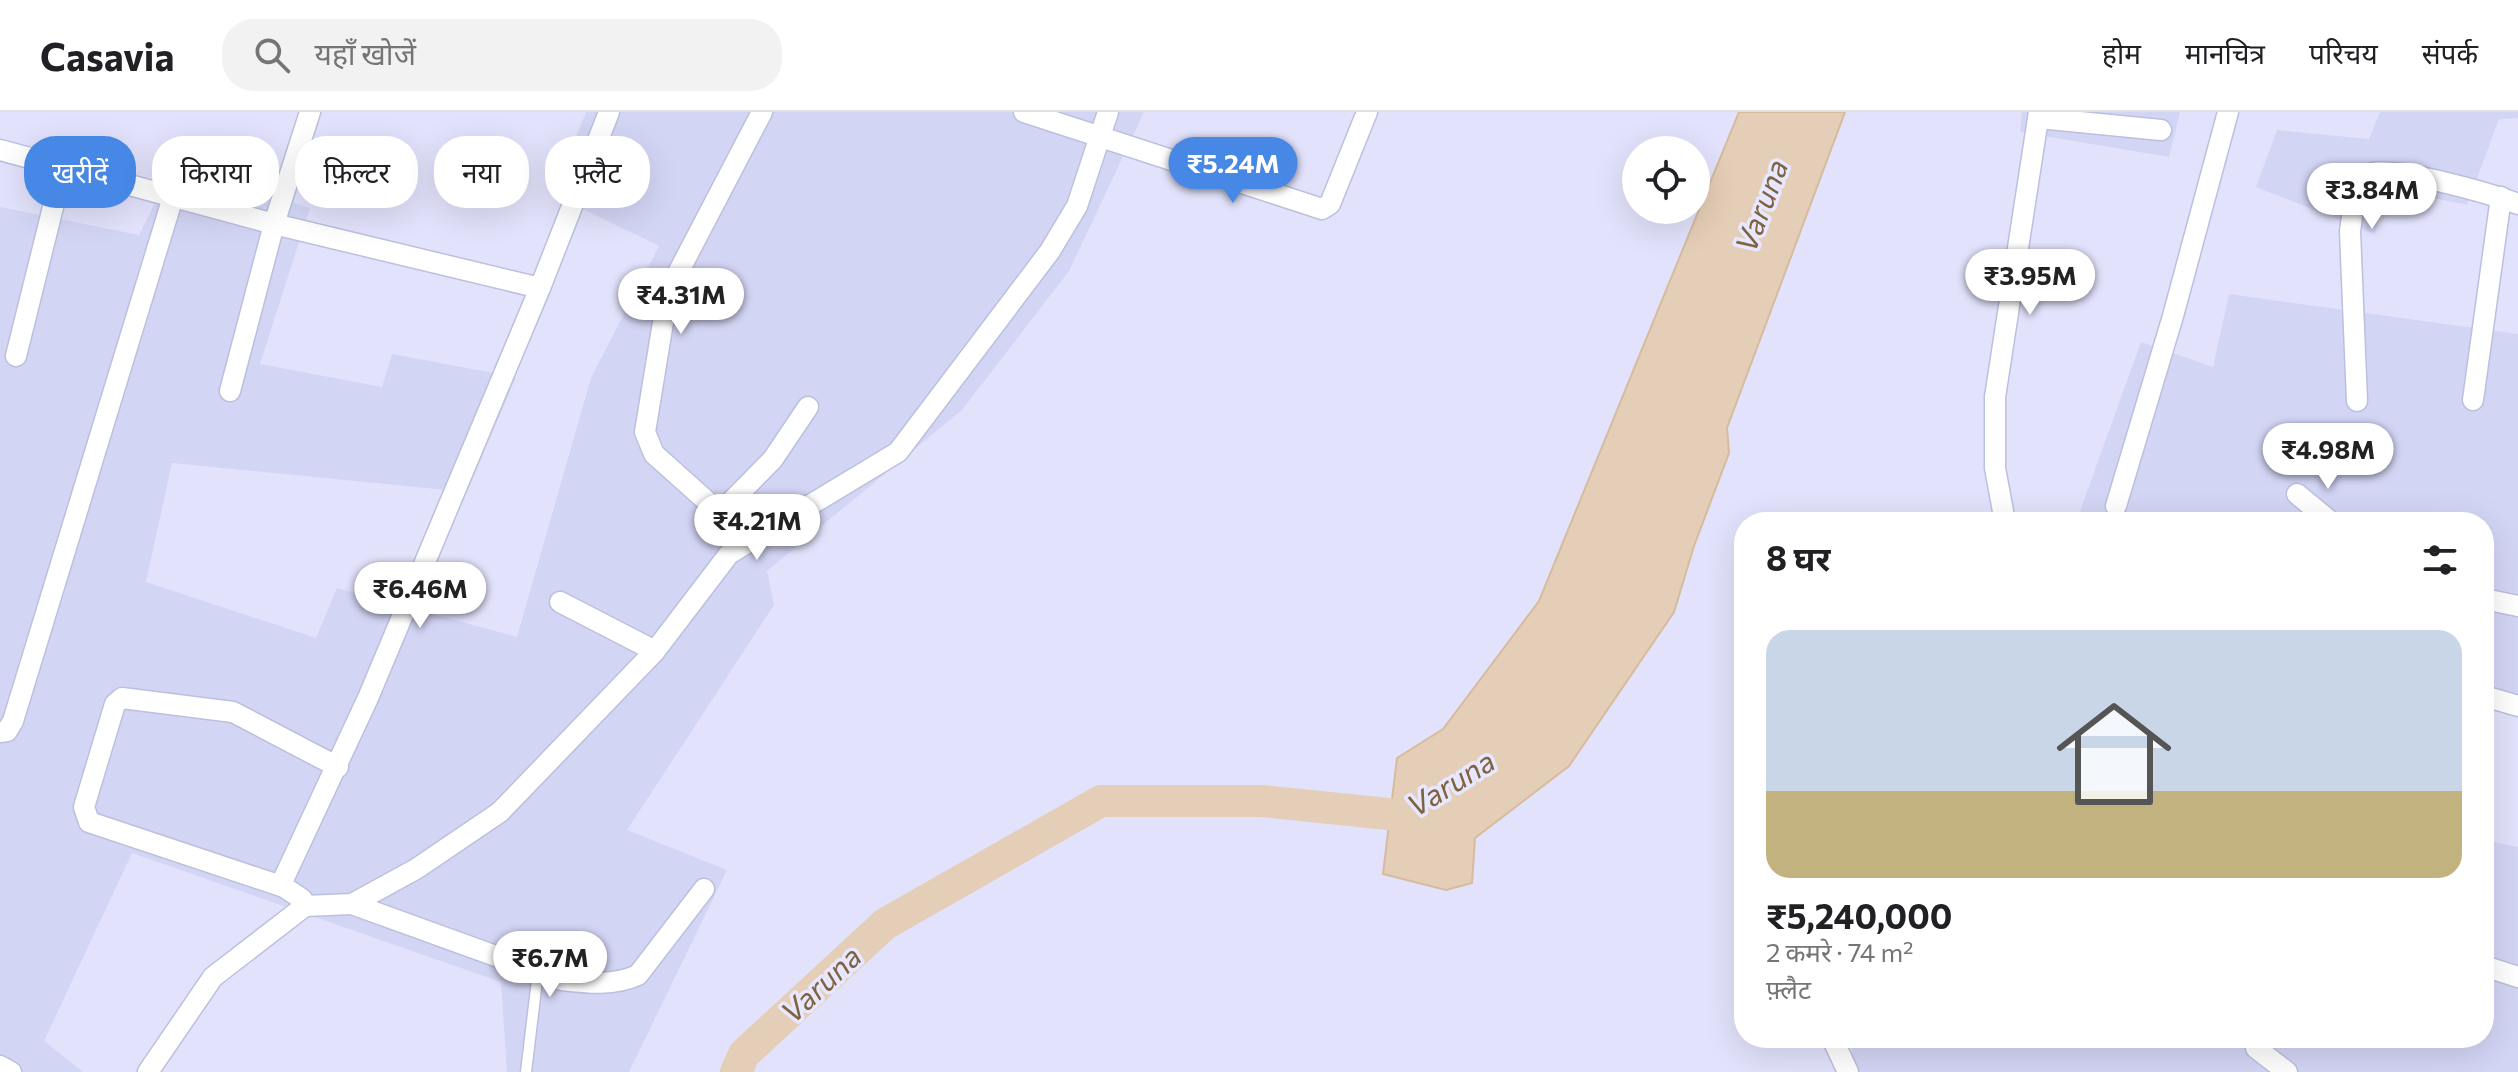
<!DOCTYPE html>
<html lang="hi">
<head>
<meta charset="utf-8">
<style>
	:root { --surface:#fff; --page:#f2f2f2; --text:#202124; --muted:#757577; --line:#e0e0e0; --accent:#4787e5 }
	body { margin:0; font-family:Commissioner,"Noto Sans Devanagari",sans-serif; background:var(--page); color:var(--text); height:100vh; display:flex; flex-direction:column; font-size:30px; white-space:nowrap }
	* { box-sizing:border-box; margin:0 }
	p { font-size:26px; color:var(--muted) }
	.icon { flex:none; width:44px; height:44px; fill:none; stroke:currentColor; stroke-width:2; stroke-linecap:round; stroke-linejoin:round }
	.map { position:relative; flex:1; overflow:hidden }
	.panel { position:absolute; left:1734px; top:400px; width:760px; height:536px; display:flex; flex-direction:column; background:var(--surface); border-radius:32px; box-shadow:0 8px 32px #0002 }
	.panel>* { flex:none }
	.top-card { position:absolute; left:24px; top:24px; width:760px; height:72px; display:flex; gap:16px }
	.tools { position:absolute; left:1622px; top:24px; display:grid; gap:16px }
	.tools a { display:grid; place-items:center; width:88px; height:88px; border-radius:50%; background:var(--surface); box-shadow:0 8px 32px #0002; font-size:40px }
	.price { position:absolute; translate:-50% -68px; padding:0 18px; border-radius:28px; background:#fff; color:#222; font-size:26px; line-height:52px; filter:drop-shadow(0 2px 4px #0008) }
	.price::after { content:''; position:absolute; left:50%; top:48px; width:24px; height:18px; margin-left:-12px; background:inherit; clip-path:polygon(0 0,100% 0,50% 100%) }
	.price.on { background:var(--accent); color:#fff }
	ul { padding:0; list-style:none }
	li { display:grid; align-content:center; gap:16px; height:424px; padding:0 32px }
	li+li { border-top:2px solid var(--line) }
	li span { display:grid; place-items:center; height:248px; border-radius:24px; color:#555 }
	li>.icon { margin-inline-start:auto }
	span .icon { width:144px; height:144px; fill:#fffc; stroke-width:1 }
	li b { font-size:34px }
	h2 { display:flex; justify-content:space-between; align-items:center; height:96px; padding:0 32px; font-size:34px }
	.chip { padding:0 28px; border-radius:32px; background:var(--surface); box-shadow:0 8px 32px #0002; font-size:28px; line-height:72px }
	.chip.on { background:var(--accent); color:#fff }
	header { display:flex; align-items:center; gap:48px; box-sizing:border-box; height:112px; padding:0 40px; background:var(--surface); border-bottom:2px solid var(--line) }
	header strong { font-size:38px }
	nav { display:flex; gap:44px; margin-inline-start:auto; font-size:28px }
	.search { width:560px; height:72px; background:var(--page); display:flex; align-items:center; gap:20px; box-sizing:border-box; padding:0 28px; border-radius:32px; color:var(--muted); font-size:30px }
	.map>svg:first-child { display:block }
	.residential { fill:#d3d5f5 }
	.water { fill:#e5ceb7; stroke:#d6bb9d; stroke-width:2 }
	.lines { fill:none; stroke-linecap:round; stroke-linejoin:round }
	.river { stroke:#e5ceb7; stroke-width:32 }
	.lane-casing { stroke:#bbc0dd; stroke-width:13 }
	.street-casing { stroke:#bbc0dd; stroke-width:23 }
	.lane { stroke:#fff; stroke-width:10 }
	.street { stroke:#fff; stroke-width:20 }
	.labels { text-anchor:middle; dominant-baseline:central; stroke-width:7; stroke-linejoin:round; paint-order:stroke }
	.water-label { font-size:30px; font-style:italic; fill:#7f6240; stroke:#e7e8ff }
</style>
</head>
<body>
<header>
<strong>Casavia</strong>
<div class="search"><svg class="icon" aria-label="search" viewBox="0 0 24 24"><circle cx="10" cy="10" r="6"/><path d="M15 15l6 6"/></svg>यहाँ खोजें</div>
<nav><a>होम</a><a>मानचित्र</a><a>परिचय</a><a>संपर्क</a></nav>
</header>
<div class="map">
<svg width="2518" height="960" viewBox="0 0 2518 960">
	<rect width="100%" height="100%" fill="#e2e2fc"/>
	<g class="residential">
		<polygon points="586,0 1144,0 1069,159 962,298 767,459 774,493 627,718 727,758 629,960 507,960 501,870 132,741 44,929 83,960 0,960 0,95 139,123 174,53 310,96 260,252 382,275 392,242 516,265 467,380 172,351 146,470 316,526 337,476 517,525 591,266 659,134 552,82"/>
		<polygon points="2022,0 2180,0 2169,45 2020,20"/>
		<polygon points="2380,0 2518,0 2518,6 2499,7 2467,93 2384,76 2375,122 2256,75 2277,18 2369,27"/>
		<polygon points="2229,182 2518,222 2518,597 2484,591 2484,410 2076,410 2141,230 2213,255"/>
		<polygon points="2484,728 2518,735 2518,960 1850,960 1853,926 2484,926"/>
	</g>
	<polygon class="water" points="1739,0 1845,0 1727,316 1729,341 1694,434 1674,500 1569,654 1475,726 1472,771 1446,778 1383,762 1397,646 1443,617 1539,489"/>
	<g class="lines">
		<polyline class="river" points="736,960 744,942 885,812 1101,689 1262,689 1398,703 1426,685"/>
		<g class="lane-casing">
			<polyline id="lane" points="526,960 538,860"/>
		</g>
		<g class="street-casing">
			<g id="street">
				<polyline points="1024,0 1322,97 1330,92 1367,0"/>
				<polyline points="2039,6 2161,18"/>
				<polyline points="0,38 274,112 540,176"/>
				<polyline points="16,244 63,55"/>
				<polyline points="230,279 274,112 310,0"/>
				<polyline points="2473,288 2501,85"/>
				<path d="M2357 289 2350 119 2353 98 2372 61C2400 56 2489 81 2518 92"/>
				<polyline points="2297,382 2331,410"/>
				<polyline points="2116,394 2173,204 2228,0"/>
				<polyline points="720,401 773,347 808,295"/>
				<polyline points="2005,410 1995,356 1995,285 2039,0"/>
				<polyline points="737,434 720,401 654,342 645,320 668,180 762,0"/>
				<polyline points="2484,487 2518,494"/>
				<polyline points="560,490 655,539"/>
				<polyline points="2484,584 2518,594"/>
				<polyline points="0,620 7,619 13,609 173,85"/>
				<polyline points="284,775 89,710 84,695 115,592 122,586 233,600 338,655"/>
				<path d="M352 792 562 868C588 871 614 874 638 863L704 777"/>
				<polyline points="305,794 352,792 416,757 500,700 655,539 729,442 898,340 1050,139 1077,94 1108,0"/>
				<polyline points="2484,854 2518,865"/>
				<polyline points="1832,926 1848,960"/>
				<polyline points="2256,936 2287,960"/>
				<polyline points="0,954 11,960"/>
				<polyline points="148,960 213,865 305,794 302,787 284,775 283,768 368,586 540,176 609,0"/>
			</g>
		</g>
		<use href="#lane" class="lane"/>
		<use href="#street" class="street"/>
	</g>
	<g class="labels">
		<g class="water-label">
			<text transform="translate(1760 93) rotate(-69)">Varuna</text>
			<text transform="translate(1450 670) rotate(-32)">Varuna</text>
			<text transform="translate(820 871) rotate(-43)">Varuna</text>
		</g>
	</g>
</svg>
<div class="tools">
<a><svg class="icon" aria-label="locate" viewBox="0 0 24 24"><circle cx="12" cy="12" r="6"/><path d="M12 2v4M12 18v4M2 12h4M18 12h4"/></svg></a>
</div>
<b class="price on" style="left:1233px;top:93px">₹5.24M</b>
<b class="price" style="left:2372px;top:119px">₹3.84M</b>
<b class="price" style="left:2030px;top:205px">₹3.95M</b>
<b class="price" style="left:681px;top:224px">₹4.31M</b>
<b class="price" style="left:2328px;top:379px">₹4.98M</b>
<b class="price" style="left:757px;top:450px">₹4.21M</b>
<b class="price" style="left:420px;top:518px">₹6.46M</b>
<b class="price" style="left:550px;top:887px">₹6.7M</b>
<div class="top-card">
<a class="chip on">खरीदें</a>
<a class="chip">किराया</a>
<a class="chip">फ़िल्टर</a>
<a class="chip">नया</a>
<a class="chip">फ़्लैट</a>
</div>
<section class="panel">
<h2>8 घर<svg class="icon" aria-label="filters" viewBox="0 0 24 24"><path d="M4 7h16M4 17h16"/><circle cx="9" cy="7" r="2"/><circle cx="15" cy="17" r="2"/></svg></h2>
<ul>
<li><span style="background:linear-gradient(#c9d6e8 65%,#c2b280 0)"><svg class="icon" aria-label="home" viewBox="0 0 24 24"><path d="M3 11l9-7 9 7M6 9v11h12V9"/></svg></span><div><b>₹5,240,000</b><p>2 कमरे · 74 m²</p><p>फ़्लैट</p></div></li>
</ul>
</section>
</div>
</body>
</html>
